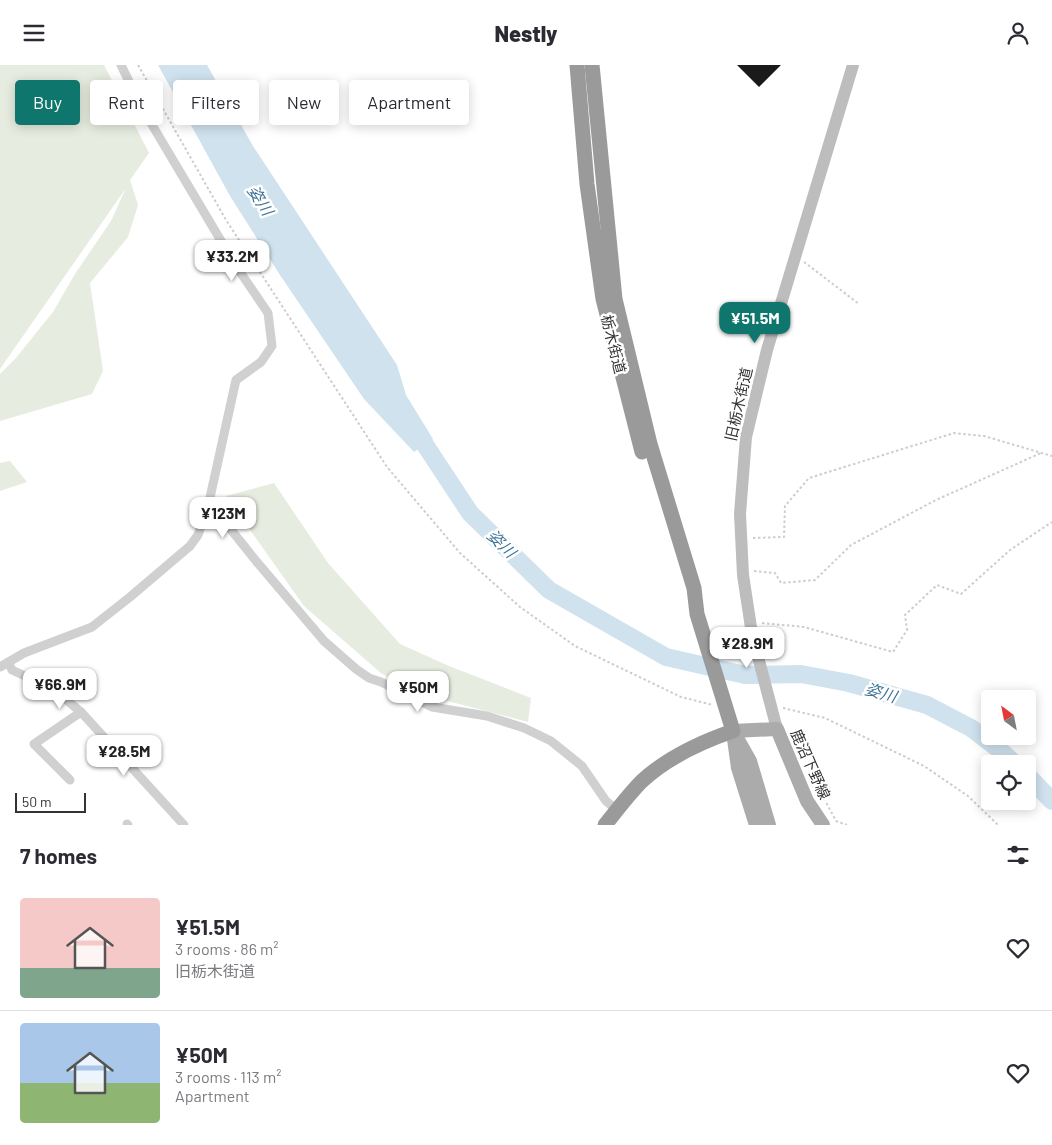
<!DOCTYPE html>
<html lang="en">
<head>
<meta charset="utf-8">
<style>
	:root { --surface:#fff; --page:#f2f2f3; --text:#2b2b33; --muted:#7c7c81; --line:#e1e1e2; --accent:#0f766e }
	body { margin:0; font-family:Barlow,"Noto Sans JP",sans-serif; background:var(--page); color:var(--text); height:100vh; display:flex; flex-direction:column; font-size:19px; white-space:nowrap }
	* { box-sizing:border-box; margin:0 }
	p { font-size:16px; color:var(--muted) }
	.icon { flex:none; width:28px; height:28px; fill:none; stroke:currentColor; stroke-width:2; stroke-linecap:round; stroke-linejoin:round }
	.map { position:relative; height:760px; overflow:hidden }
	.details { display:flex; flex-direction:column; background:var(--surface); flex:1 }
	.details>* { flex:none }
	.banner { position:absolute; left:15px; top:15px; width:500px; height:45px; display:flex; gap:10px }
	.needle { width:32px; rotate:328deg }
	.controls { position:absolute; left:981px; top:625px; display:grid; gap:10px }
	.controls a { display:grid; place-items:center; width:55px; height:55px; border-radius:5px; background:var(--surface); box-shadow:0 2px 12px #0003; font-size:25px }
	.scale { position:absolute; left:15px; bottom:12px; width:71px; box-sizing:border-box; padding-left:5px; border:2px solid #333; border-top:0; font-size:14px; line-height:18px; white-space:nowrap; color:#333; -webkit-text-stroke:4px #fff; paint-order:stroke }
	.price { position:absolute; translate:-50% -42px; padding:0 11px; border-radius:10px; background:#fff; color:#222; font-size:16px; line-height:32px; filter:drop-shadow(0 1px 2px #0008) }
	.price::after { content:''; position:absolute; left:50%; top:30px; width:15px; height:11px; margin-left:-8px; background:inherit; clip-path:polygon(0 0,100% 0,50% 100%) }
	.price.current { background:var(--accent); color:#fff }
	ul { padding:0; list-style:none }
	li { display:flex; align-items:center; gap:15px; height:125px; padding:0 20px }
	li+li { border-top:1px solid var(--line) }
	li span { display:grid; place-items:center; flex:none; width:140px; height:100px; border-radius:5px; color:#555 }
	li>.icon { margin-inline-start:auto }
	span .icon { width:60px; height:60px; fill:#fffc; stroke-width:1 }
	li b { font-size:21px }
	h2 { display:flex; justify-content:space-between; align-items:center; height:60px; padding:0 20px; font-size:21px }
	.pill { padding:0 18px; border-radius:5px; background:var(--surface); box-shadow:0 2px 12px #0003; font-size:18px; line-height:45px }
	.pill.current { background:var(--accent); color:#fff }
	header { display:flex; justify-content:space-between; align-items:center; height:65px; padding:0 20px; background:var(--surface); font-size:22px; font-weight:800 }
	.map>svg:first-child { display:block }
	.green { fill:#e6ecdf }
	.water { fill:#cfe2ee }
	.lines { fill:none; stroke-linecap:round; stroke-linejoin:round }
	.river { stroke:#cfe2ee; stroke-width:18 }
	.building { fill:#1a1a1a }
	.path { stroke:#cdcdcd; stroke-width:2; stroke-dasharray:2.5 2.5; stroke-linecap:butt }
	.street { stroke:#d0d0d0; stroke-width:9 }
	.secondary { stroke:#bdbdbd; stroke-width:12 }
	.primary { stroke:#ababab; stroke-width:14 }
	.highway { stroke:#9a9a9a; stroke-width:15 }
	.labels { text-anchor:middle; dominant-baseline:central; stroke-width:5; stroke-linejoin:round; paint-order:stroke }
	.street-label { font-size:15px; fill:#333; stroke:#fff }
	.water-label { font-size:16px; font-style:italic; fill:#3f7597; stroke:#fff }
</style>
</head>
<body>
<header><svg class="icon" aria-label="menu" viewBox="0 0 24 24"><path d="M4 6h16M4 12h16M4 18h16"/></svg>Nestly<svg class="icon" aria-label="person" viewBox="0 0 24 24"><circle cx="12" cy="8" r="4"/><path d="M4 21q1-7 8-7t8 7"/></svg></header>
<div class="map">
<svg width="1052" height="760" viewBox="0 0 1052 760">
	<rect width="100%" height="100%" fill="#fff"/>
	<g class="green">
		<polygon points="0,0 104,0 149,88 130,115 138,140 128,172 90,218 103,306 92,329 0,356 0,309 16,293 53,247 75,209 111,156 126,123 0,304"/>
		<polygon points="10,396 27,417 0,426 0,398"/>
		<polygon points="274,418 328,498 400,579 449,601 531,633 528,657 444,635 382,609 304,541 226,431"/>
	</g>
	<polygon class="water" points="158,0 207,0 253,81 397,300 406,330 433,374 414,387 364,334 280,210 230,131"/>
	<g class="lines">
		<g class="river">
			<polyline points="412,360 470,448 549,525 666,592 745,610 801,609 849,618 927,640 971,663 1000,685 1015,699"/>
			<polyline points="1028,711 1052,736"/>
		</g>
	</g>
	<polygon class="building" points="737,0 781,0 759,22"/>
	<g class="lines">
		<g class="path">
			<polyline points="138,0 226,155 387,402 460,488 520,542 575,581 681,632 713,640"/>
			<polyline points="804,197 859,239"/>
			<polyline points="753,473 784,472 785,441 809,413 954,368 984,371 1052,391"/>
			<polyline points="754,506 775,508 781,518 815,515 851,480 936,435 1041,388"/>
			<polyline points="762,558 804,562 893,587 907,565 905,550 937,520 961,529 1010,485 1052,457"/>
			<polyline points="783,643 825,653 924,701 968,731 998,760"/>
			<polyline points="815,725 819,724 836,756 847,760"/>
		</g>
		<g class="street">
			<polyline points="209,437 256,496 324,576 356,604 369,613 381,617 432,642 487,651 524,663 551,676 582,701 606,736 617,745"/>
			<polyline points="8,597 12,605 53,624 81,647 184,760"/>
			<polyline points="0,602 24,588 92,562 130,532 190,481 198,470 209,437 236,315 261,297 272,281 268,248 236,201 142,43 121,0"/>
			<polyline points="70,715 34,679 81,647"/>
			<polyline points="127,759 128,760"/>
		</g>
		<polyline class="secondary" points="777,664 752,569 743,510 740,449 746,372 767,285 853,0"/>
		<g class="primary">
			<polyline points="733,666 777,664 807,736 823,760"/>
			<polyline points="733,666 750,696 769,760"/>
			<polyline points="734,674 738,703 756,760"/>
		</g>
		<g class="highway">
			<polyline points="577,0 587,119 603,234 642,387"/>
			<path d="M592 0 615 234 650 379 694 523 697 549 733 666C701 677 668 692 642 716 629 729 617 745 605 760"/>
		</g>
	</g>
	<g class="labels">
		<g class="street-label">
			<text transform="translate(614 279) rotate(76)">栃木街道</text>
			<text transform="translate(738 339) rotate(-77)">旧栃木街道</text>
			<text transform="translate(811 699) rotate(66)">鹿沼下野線</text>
		</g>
		<g class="water-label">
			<text transform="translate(261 135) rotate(57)">姿川</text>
			<text transform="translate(502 478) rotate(44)">姿川</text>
			<text transform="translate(881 627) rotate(16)">姿川</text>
		</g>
	</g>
</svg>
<div class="controls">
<a><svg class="needle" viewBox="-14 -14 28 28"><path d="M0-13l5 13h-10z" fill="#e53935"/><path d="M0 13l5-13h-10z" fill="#7c7c81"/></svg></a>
<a><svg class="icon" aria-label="locate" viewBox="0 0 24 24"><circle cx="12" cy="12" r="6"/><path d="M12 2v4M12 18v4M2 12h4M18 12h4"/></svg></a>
</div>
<div class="scale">50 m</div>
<b class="price" style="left:232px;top:217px">¥33.2M</b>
<b class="price current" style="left:755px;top:279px">¥51.5M</b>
<b class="price" style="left:223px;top:474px">¥123M</b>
<b class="price" style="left:747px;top:604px">¥28.9M</b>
<b class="price" style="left:60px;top:645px">¥66.9M</b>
<b class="price" style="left:418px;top:648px">¥50M</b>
<b class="price" style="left:124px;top:712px">¥28.5M</b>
<div class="banner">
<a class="pill current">Buy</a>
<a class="pill">Rent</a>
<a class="pill">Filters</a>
<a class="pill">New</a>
<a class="pill">Apartment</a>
</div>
</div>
<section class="details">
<h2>7 homes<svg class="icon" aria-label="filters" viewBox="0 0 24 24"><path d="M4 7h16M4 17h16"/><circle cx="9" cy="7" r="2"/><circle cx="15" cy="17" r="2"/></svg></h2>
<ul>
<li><span style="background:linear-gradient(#f6c9c9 70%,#7fa58c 0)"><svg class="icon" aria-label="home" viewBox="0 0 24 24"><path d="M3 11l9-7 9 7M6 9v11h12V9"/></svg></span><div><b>¥51.5M</b><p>3 rooms · 86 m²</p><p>旧栃木街道</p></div><svg class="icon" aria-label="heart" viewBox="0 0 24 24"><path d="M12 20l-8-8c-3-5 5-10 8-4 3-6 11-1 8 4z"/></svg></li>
<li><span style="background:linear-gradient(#a9c7e8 60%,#8fb573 0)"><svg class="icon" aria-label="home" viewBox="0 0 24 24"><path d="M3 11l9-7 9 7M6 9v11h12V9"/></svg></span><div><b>¥50M</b><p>3 rooms · 113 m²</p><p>Apartment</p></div><svg class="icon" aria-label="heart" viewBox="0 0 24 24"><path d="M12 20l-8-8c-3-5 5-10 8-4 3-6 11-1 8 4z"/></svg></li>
</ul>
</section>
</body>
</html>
